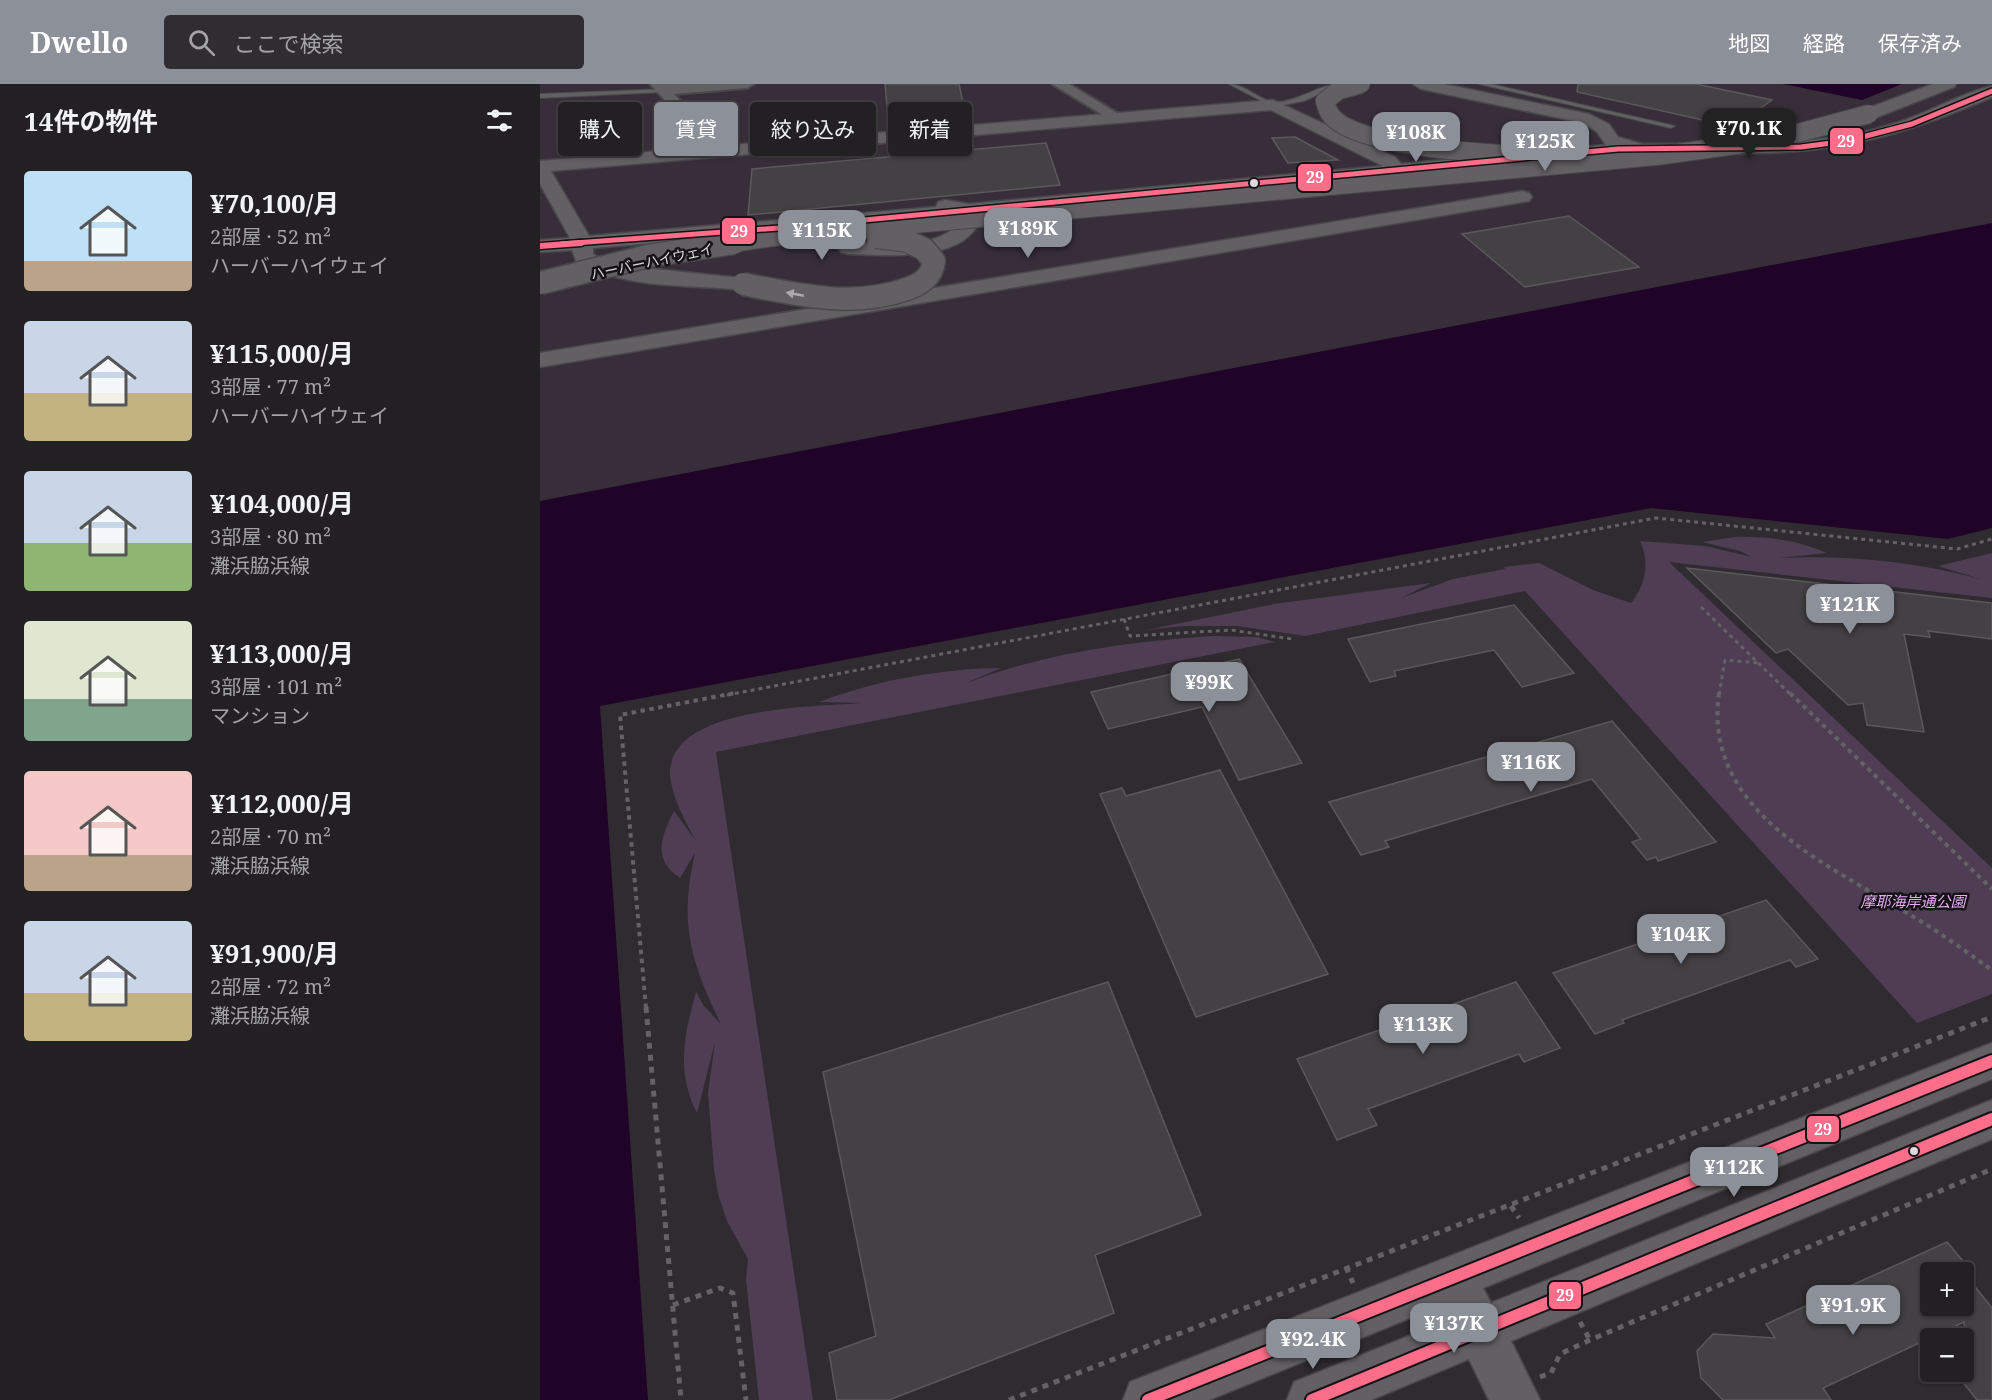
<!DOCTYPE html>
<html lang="ja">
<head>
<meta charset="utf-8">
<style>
	:root { --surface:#232024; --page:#2f2d31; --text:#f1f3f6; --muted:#a3a3a6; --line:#403e41; --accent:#8c9099 }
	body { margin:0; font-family:"Noto Serif","Noto Sans JP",serif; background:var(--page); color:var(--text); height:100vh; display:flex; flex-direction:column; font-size:22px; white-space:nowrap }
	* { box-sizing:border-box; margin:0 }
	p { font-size:20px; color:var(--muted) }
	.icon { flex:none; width:33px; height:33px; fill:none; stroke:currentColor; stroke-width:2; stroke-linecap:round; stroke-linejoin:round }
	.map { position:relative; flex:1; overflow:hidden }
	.drawer { display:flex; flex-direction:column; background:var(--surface); width:540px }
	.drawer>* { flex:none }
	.banner { position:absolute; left:18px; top:18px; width:570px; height:54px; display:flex; gap:12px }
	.buttons { position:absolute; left:1380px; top:1178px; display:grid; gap:12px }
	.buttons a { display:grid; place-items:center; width:54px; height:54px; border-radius:6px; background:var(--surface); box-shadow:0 2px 4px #0004,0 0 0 2px var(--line); font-size:30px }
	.price { position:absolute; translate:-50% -51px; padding:0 14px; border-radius:12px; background:var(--accent); color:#fff; font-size:20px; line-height:39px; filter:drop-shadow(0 2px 3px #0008) }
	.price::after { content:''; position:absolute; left:50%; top:36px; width:18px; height:14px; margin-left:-9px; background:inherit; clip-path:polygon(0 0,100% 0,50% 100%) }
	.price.selected { background:#222; color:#fff }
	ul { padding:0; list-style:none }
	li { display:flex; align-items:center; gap:18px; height:150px; padding:0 24px }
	li span { display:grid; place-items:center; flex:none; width:168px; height:120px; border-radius:6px; color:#555 }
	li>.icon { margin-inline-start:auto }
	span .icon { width:72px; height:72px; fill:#fffc; stroke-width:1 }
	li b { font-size:26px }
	h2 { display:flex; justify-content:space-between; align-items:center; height:72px; padding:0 24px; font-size:26px }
	.chip { padding:0 21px; border-radius:6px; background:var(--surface); box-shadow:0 2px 4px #0004,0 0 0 2px var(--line); font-size:21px; line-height:54px }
	.chip.selected { background:var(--accent); color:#fff }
	header { display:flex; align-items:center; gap:36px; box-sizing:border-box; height:84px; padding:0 30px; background:var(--accent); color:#fff }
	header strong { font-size:28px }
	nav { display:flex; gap:33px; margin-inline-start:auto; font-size:21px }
	.search { width:420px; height:54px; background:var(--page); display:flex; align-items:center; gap:15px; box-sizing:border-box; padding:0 21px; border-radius:6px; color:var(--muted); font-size:22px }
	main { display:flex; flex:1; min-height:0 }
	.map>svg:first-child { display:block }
	.built { fill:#372e3a }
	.green { fill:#4f3d54 }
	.water { fill:#200428 }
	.building { fill:#444145; stroke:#5b585c; stroke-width:1.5 }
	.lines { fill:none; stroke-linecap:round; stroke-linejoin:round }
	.lane-casing { stroke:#4a474c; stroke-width:2 }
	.street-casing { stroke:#4a474c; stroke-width:4 }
	.secondary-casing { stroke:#4a474c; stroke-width:3 }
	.path-far2 { stroke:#656265; stroke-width:3; stroke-dasharray:4 4; stroke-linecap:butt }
	.path-far1 { stroke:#656265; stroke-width:4; stroke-dasharray:4.5 4.5; stroke-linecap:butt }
	.path { stroke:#656265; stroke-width:5; stroke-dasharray:6 6; stroke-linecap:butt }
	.lane { fill:#626063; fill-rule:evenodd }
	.street { fill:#626063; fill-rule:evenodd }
	.secondary { fill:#626063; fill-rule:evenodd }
	.secondary-bridge-far1-casing { stroke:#4a474c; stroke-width:20; stroke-linecap:butt }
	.secondary-bridge-casing { stroke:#4a474c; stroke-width:25; stroke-linecap:butt }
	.secondary-bridge-far1 { stroke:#626063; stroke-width:18 }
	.secondary-bridge { stroke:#626063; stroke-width:22 }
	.bus-1-far2-casing { stroke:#161317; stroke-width:8 }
	.bus-1-far1-casing { stroke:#161317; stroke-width:9 }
	.bus-1-casing { stroke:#161317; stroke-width:16 }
	.bus-1-far2 { stroke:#fb6d88; stroke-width:5 }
	.bus-1-far1 { stroke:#fb6d88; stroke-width:6 }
	.bus-1 { stroke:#fb6d88; stroke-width:12 }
	.oneway { fill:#aca9ad }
	.bus-dot { fill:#ddd9df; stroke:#161317; stroke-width:2 }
	.labels { text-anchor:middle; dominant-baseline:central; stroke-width:5; stroke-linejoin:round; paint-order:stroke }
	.far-street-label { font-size:14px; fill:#ddd9df; stroke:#161317 }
	.park-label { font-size:15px; font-style:italic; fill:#e2abf2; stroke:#161317 }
	.line-badge { stroke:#161317; stroke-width:2 }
	.badge-label { font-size:16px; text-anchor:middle; font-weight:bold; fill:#fff }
</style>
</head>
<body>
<header>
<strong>Dwello</strong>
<div class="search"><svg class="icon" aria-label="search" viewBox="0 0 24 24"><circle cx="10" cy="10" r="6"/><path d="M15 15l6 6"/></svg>ここで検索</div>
<nav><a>地図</a><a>経路</a><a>保存済み</a></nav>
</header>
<main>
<section class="drawer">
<h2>14件の物件<svg class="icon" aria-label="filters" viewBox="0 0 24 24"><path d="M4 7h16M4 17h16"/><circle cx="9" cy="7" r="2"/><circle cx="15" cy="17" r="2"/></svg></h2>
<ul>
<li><span style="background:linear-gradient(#bfe0f5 75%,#b9a48a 0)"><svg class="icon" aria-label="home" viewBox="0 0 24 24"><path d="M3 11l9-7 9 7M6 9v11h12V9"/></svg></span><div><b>¥70,100/月</b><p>2部屋 · 52 m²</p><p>ハーバーハイウェイ</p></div></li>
<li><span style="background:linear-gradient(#c9d6e8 60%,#c2b280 0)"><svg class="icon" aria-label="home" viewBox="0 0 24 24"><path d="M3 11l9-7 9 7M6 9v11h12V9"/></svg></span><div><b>¥115,000/月</b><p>3部屋 · 77 m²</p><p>ハーバーハイウェイ</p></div></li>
<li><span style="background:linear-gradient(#c9d6e8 60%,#8fb573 0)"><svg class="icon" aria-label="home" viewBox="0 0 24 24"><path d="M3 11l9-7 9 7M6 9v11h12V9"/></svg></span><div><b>¥104,000/月</b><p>3部屋 · 80 m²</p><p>灘浜脇浜線</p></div></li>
<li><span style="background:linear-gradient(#dfe7d0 65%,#7fa58c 0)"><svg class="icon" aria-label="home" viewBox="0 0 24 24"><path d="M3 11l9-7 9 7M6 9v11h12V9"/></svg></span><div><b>¥113,000/月</b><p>3部屋 · 101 m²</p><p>マンション</p></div></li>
<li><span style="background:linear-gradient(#f6c9c9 70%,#b9a48a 0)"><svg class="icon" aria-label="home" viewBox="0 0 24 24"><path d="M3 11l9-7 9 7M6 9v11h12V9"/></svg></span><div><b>¥112,000/月</b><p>2部屋 · 70 m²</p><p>灘浜脇浜線</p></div></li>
<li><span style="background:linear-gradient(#c9d6e8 60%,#c2b280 0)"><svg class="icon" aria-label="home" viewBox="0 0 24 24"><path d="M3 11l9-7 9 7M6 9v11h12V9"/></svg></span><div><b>¥91,900/月</b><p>2部屋 · 72 m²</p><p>灘浜脇浜線</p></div></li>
</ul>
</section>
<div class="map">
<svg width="1452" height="1316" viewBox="0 0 1452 1316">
	<rect width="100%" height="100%" fill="#2f2b30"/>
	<polygon class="built" points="0,0 1243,0 1322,16 1362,0 1452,0 1452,139 0,417"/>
	<g class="green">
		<path d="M1195 453C1226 452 1258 456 1287 469L1239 474C1308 471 1373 477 1440 495L1398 482 1452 469V514L1129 478 1452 784V910L1377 939 985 507 765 552 697 542H643L606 546 734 520 891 499 861 514 913 495 965 485 964 483 999 479 1053 506 1091 519C1106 500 1110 479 1100 457L1165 462 1212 473 1200 467 1162 458Z"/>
		<path d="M671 552 717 553 735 558 176 668 273 1316H219L206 1195 208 1175 187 1137 178 1110 174 1085 168 1009 175 958 157 1029C136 989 144 950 156 908L164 922 181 940C150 877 139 839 155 769L140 794C112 776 121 752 134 727L156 757C145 737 131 712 130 689 130 622 274 623 321 619L279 618C338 596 398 585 461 584L424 600C504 569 586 558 671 552Z"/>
	</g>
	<g class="water">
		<polygon points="1243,0 1362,0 1322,16"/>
		<polygon points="1452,139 1452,444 1408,455 1111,424 60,622 108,1316 0,1316 0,417"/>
	</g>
	<g class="building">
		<polygon points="345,0 419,0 425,28 348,34"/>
		<polygon points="1038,0 1156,0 1232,16 1194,43 1037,8"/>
		<polygon points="755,53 798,76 748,79 732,54"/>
		<polygon points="506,59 520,101 208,131 212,85"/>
		<polygon points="1029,132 1099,183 985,203 922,150"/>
		<polygon points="1147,484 1452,519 1452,555 1388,547 1390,553 1364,550 1384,648 1327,641 1323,619 1308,621 1248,565 1236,569"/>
		<polygon points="974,521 1034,589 982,603 954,566 854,587 856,592 830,598 808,555"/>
		<polygon points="699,575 762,679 699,696 662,623 568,645 551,608"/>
		<polygon points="1072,637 1176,758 1118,777 1116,773 1107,776 1092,758 1101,755 1052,695 845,757 849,763 821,771 789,718"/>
		<polygon points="680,686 788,890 656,933 560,710 582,704 586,712"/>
		<polygon points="1226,816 1278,875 1256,883 1250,876 1082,936 1084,939 1055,950 1013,889"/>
		<polygon points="568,898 661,1131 555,1171 574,1229 349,1316 297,1316 289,1269 336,1252 283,988"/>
		<polygon points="976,898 1020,964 984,978 979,970 828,1025 837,1041 797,1056 757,975"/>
		<polygon points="1407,1158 1423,1177 1416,1180 1423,1188 1390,1188 1390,1221 1424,1221 1424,1189 1452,1224 1452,1316 1437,1316 1414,1287 1424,1287 1424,1238 1283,1304 1291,1316 1183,1316 1161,1294 1157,1267 1173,1250 1235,1254 1226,1240"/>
	</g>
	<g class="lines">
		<g class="lane-casing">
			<g id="lane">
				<path d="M689 0C706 0 722 19 737 18 760 17 779 0 800 0L764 17 733 23Z"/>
				<polygon points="939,0 951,0 1135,42 1131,44"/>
				<polygon points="126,5 124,8 0,14 0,10"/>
			</g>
		</g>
		<g class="street-casing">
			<g id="street">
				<polygon points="110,0 214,0 207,4 134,10 185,64 188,67 185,70 175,70"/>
				<polygon points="512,0 529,0 585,34 583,37 573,37"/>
			</g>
		</g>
		<g class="secondary-casing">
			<g id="secondary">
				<path d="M873 0H904L1049 30 1069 40 1078 53 1102 60H1146L1155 65 1146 70H1078L435 131V145C412 178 344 171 308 170L301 168 298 164 301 160 308 158C341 159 388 167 415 143V133L53 164V170L63 176 95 183 211 195 214 200 211 205 203 206C149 200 84 206 36 177L32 166 0 168V156L30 154 0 100V77L733 16 855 73 861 80 1066 61 1057 48 1043 39 881 5ZM731 26 843 82 429 120 405 116 398 118 396 123 49 152 11 87Z"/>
				<polygon points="1393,0 1416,0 1414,3 1335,34 1323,34 1321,30 1323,26"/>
				<path d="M1452 2V13C1373 47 1307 68 1220 69 1210 69 1191 73 1185 64L1194 59C1248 59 1301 57 1353 40 1387 30 1418 10 1452 2Z"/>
				<polygon points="982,107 989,109 992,113 989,117 0,283 0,269"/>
				<polygon points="1452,959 1452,995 943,1204 951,1219 1452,1016 1452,1055 971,1257 1000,1316 949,1316 929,1275 831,1316 747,1316 754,1298 909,1236 902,1221 669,1316 583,1316 590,1298 608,1291"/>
			</g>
		</g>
		<g class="path-far2">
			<polyline points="1161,523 1251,611"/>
			<polyline points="584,535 590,552 691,546 752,555"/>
			<polyline points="187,611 1116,434 1417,465 1452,455"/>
			<polyline points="1179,611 1185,576 1220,579"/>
		</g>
		<g class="path-far1">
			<path d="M1179 609C1162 728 1289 781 1372 832 1400 848 1426 868 1452 886"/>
			<polyline points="1250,609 1452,805"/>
			<polyline points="106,924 80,631 195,609"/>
		</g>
		<g class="path">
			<polyline points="106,923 141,1316"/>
			<polyline points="971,1122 979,1134"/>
			<polyline points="806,1183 813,1199"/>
			<polyline points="133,1221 180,1204 193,1209 206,1316"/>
			<polyline points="1040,1238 1050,1256"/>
			<polyline points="1000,1293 1011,1289 1020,1270 1050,1256 1452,1085"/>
			<polyline points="469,1316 1452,933"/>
		</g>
		<use href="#lane" class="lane"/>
		<use href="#street" class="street"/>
		<use href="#secondary" class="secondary"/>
		<g class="secondary-bridge-far1-casing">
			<g id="secondary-bridge-far1">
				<path d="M821 0 799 6 785 17C786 21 788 27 790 30 809 60 926 68 961 70"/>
				<polyline points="336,155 376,160"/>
				<polyline points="184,160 233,153 1116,72 1232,56 1329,30"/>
			</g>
		</g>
		<g class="secondary-bridge-casing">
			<g id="secondary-bridge">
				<polyline points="0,199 108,172 194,159"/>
				<path d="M203 200C258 211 313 224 367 205 381 200 392 193 394 177L384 165 371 159"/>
			</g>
		</g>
		<use href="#secondary-bridge-far1" class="secondary-bridge-far1"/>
		<use href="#secondary-bridge" class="secondary-bridge"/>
		<g class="bus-1-far2-casing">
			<polyline id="bus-1-far2" points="21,160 239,144 1078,65 1261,63 1307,57 1372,40 1452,7"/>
		</g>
		<g class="bus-1-far1-casing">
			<polyline id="bus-1-far1" points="0,162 41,159"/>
		</g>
		<g class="bus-1-casing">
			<g id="bus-1">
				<polyline points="608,1316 1452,977"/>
				<polyline points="772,1316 1452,1035"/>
			</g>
		</g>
		<use href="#bus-1-far2" class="bus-1-far2"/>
		<use href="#bus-1-far1" class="bus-1-far1"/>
		<use href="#bus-1" class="bus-1"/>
	</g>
	<defs><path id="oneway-solid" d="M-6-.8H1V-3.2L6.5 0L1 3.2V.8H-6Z" transform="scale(1.5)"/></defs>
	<use class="oneway" href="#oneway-solid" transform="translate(255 210) rotate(-169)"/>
	<g class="bus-dot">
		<circle cx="714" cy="99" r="5"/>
		<circle cx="1374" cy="1067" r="5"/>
	</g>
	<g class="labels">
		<g class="far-street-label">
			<text transform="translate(112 177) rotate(-12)">ハーバーハイウェイ</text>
		</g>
		<g class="park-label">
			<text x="1373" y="817">摩耶海岸通公園</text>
		</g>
	</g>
	<g class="line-badge">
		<rect x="1289" y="43" width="35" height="28" rx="6" fill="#fb6d88"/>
		<rect x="757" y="79" width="35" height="29" rx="6" fill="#fb6d88"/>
		<rect x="181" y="133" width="35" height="28" rx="6" fill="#fb6d88"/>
		<rect x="1266" y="1031" width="34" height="28" rx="6" fill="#fb6d88"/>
		<rect x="1008" y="1197" width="34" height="29" rx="6" fill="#fb6d88"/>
	</g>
	<g class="badge-label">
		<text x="1306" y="63">29</text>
		<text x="775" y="99">29</text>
		<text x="199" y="153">29</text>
		<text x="1283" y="1051">29</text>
		<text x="1025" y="1217">29</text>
	</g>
</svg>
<div class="buttons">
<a>+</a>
<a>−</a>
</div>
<b class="price selected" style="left:1209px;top:75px">¥70.1K</b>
<b class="price" style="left:876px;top:79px">¥108K</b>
<b class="price" style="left:1005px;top:88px">¥125K</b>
<b class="price" style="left:488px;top:175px">¥189K</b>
<b class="price" style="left:282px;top:177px">¥115K</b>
<b class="price" style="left:1310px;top:551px">¥121K</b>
<b class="price" style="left:669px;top:629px">¥99K</b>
<b class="price" style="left:991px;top:709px">¥116K</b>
<b class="price" style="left:1141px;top:881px">¥104K</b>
<b class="price" style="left:883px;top:971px">¥113K</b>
<b class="price" style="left:1194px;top:1114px">¥112K</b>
<b class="price" style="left:1313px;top:1252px">¥91.9K</b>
<b class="price" style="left:914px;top:1270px">¥137K</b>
<b class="price" style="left:773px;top:1286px">¥92.4K</b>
<div class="banner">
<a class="chip">購入</a>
<a class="chip selected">賃貸</a>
<a class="chip">絞り込み</a>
<a class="chip">新着</a>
</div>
</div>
</main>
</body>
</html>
